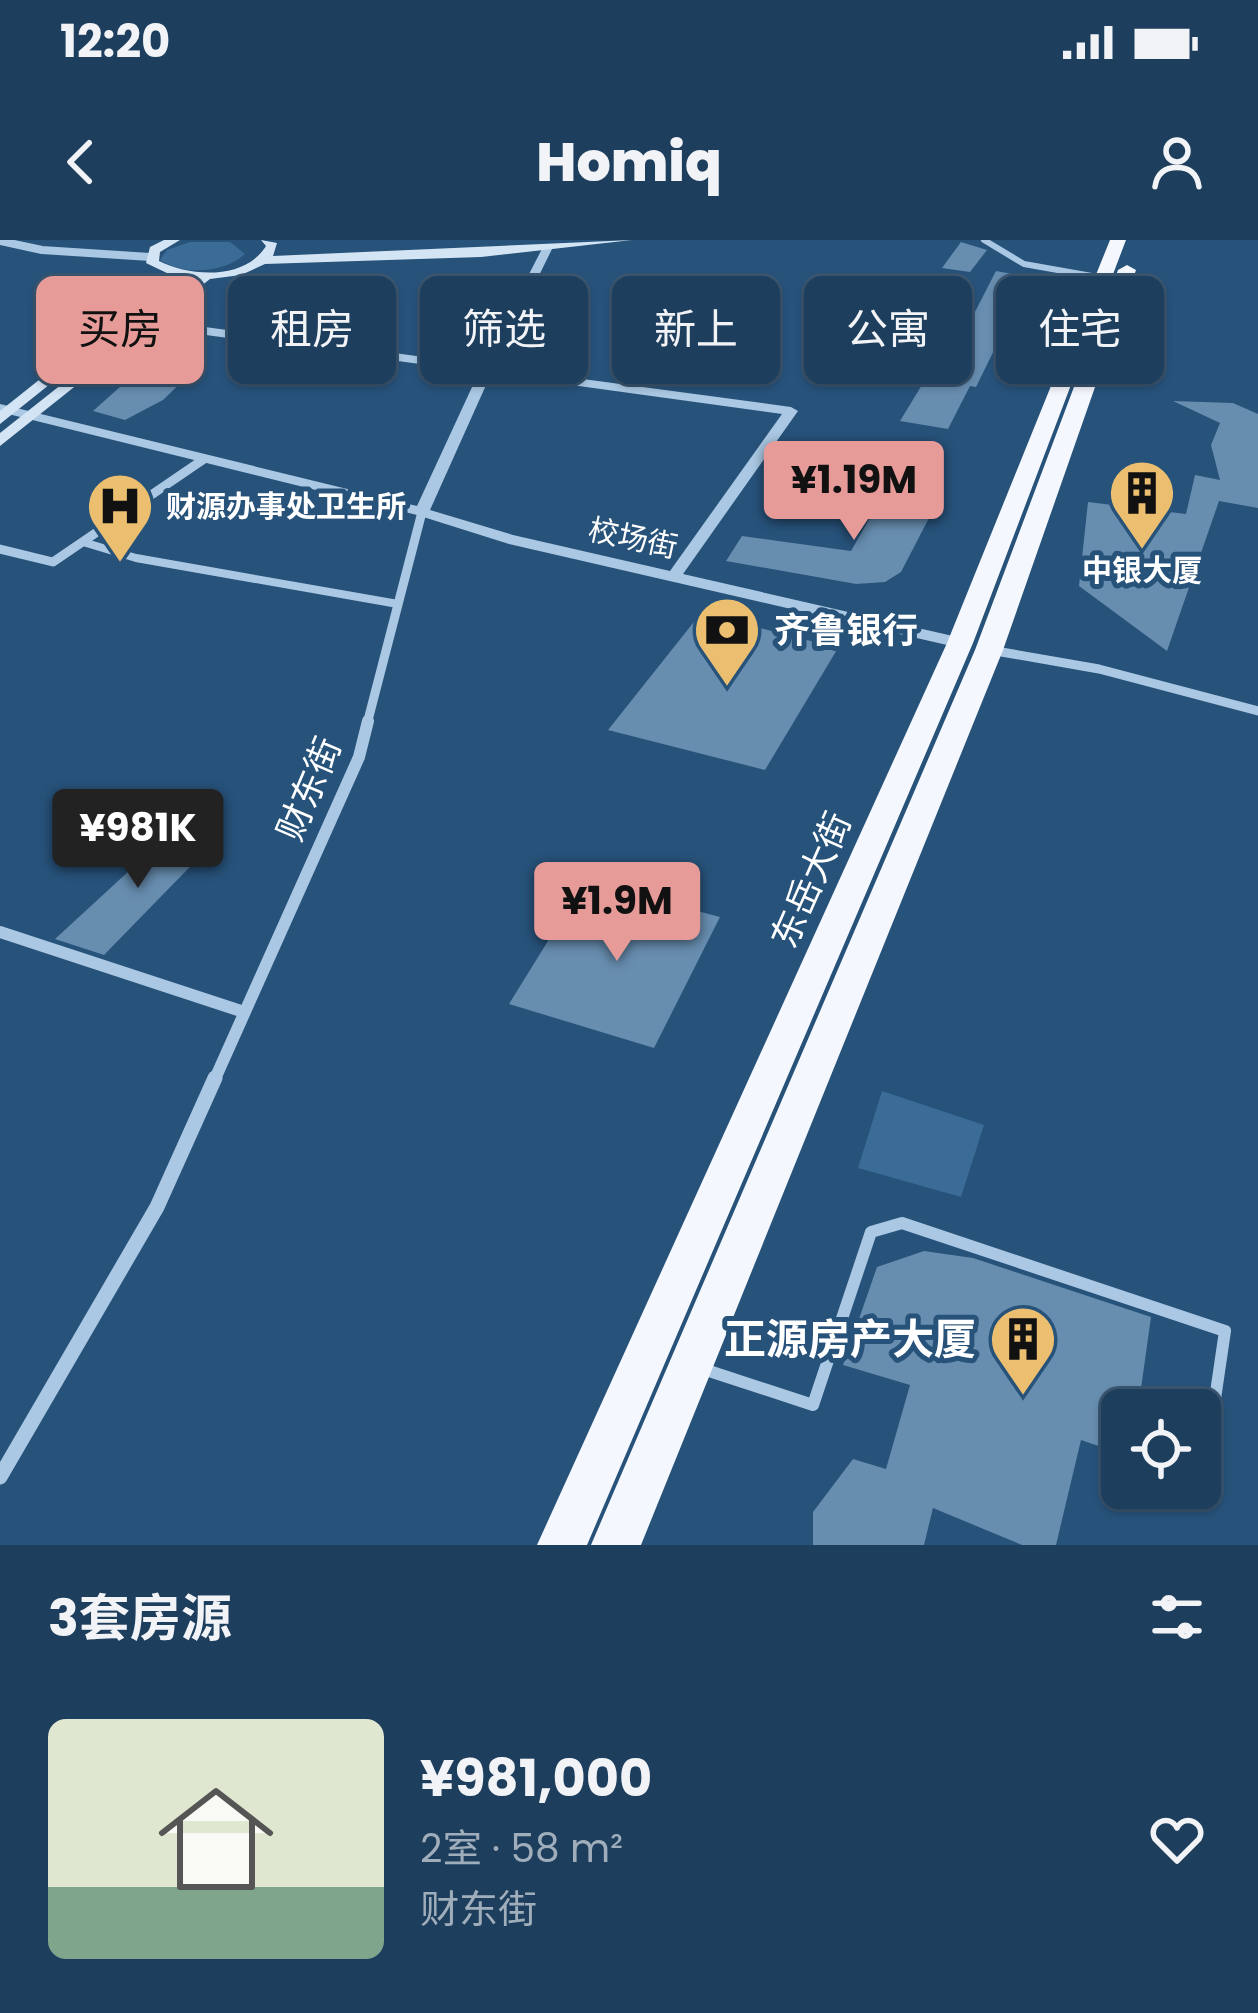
<!DOCTYPE html>
<html lang="zh">
<head>
<meta charset="utf-8">
<style>
	:root { --surface:#1d3e5c; --page:#2a4965; --text:#f1f3f6; --muted:#a0aebb; --line:#3b5772; --accent:#e69b98 }
	body { margin:0; font-family:Poppins,"Noto Sans SC",sans-serif; background:var(--page); color:var(--text); height:100vh; display:flex; flex-direction:column; font-size:45px; white-space:nowrap }
	* { box-sizing:border-box; margin:0 }
	p { font-size:39px; color:var(--muted) }
	.icon { flex:none; width:66px; height:66px; fill:none; stroke:currentColor; stroke-width:2; stroke-linecap:round; stroke-linejoin:round }
	.map { position:relative; height:1305px; overflow:hidden }
	.panel { display:flex; flex-direction:column; background:var(--surface); flex:1 }
	.panel>* { flex:none }
	.top-card { position:absolute; left:36px; top:36px; width:1188px; height:108px; display:flex; gap:24px }
	.buttons { position:absolute; left:1101px; top:1149px; display:grid; gap:24px }
	.buttons a { display:grid; place-items:center; width:120px; height:120px; border-radius:18px; background:var(--surface); box-shadow:0 3px 9px #0004,0 0 0 3px var(--line); font-size:60px }
	.price { position:absolute; translate:-50% -102px; padding:0 27px; border-radius:12px; background:var(--accent); color:#111; font-size:39px; line-height:78px; filter:drop-shadow(0 3px 6px #0008) }
	.price::after { content:''; position:absolute; left:50%; top:72px; width:36px; height:27px; margin-left:-18px; background:inherit; clip-path:polygon(0 0,100% 0,50% 100%) }
	.price.current { background:#222; color:#fff }
	ul { padding:0; list-style:none }
	li { display:flex; align-items:center; gap:36px; height:300px; padding:0 48px }
	li span { display:grid; place-items:center; flex:none; width:336px; height:240px; border-radius:18px; color:#555 }
	li>.icon { margin-inline-start:auto }
	span .icon { width:144px; height:144px; fill:#fffc; stroke-width:1 }
	li b { font-size:51px }
	h2 { display:flex; justify-content:space-between; align-items:center; height:144px; padding:0 48px; font-size:51px }
	.chip { padding:0 42px; border-radius:18px; background:var(--surface); box-shadow:0 3px 9px #0004,0 0 0 3px var(--line); font-size:42px; line-height:108px }
	.chip.current { background:var(--accent); color:#111 }
	.status { display:flex; justify-content:space-between; align-items:center; height:84px; padding:0 60px; background:var(--surface); direction:ltr }
	.status svg { height:33px; fill:currentColor }
	header { display:flex; justify-content:space-between; align-items:center; height:156px; padding:0 48px; background:var(--surface); font-size:54px; font-weight:800 }
	.map>svg:first-child { display:block }
	.green { fill:#3a6c97 }
	.building { fill:#678daf }
	.lines { fill:none; stroke-linecap:round; stroke-linejoin:round }
	.service { stroke:#aac8e3; stroke-width:12 }
	.pedestrian-far1 { stroke:#aac8e3; stroke-width:6 }
	.pedestrian { stroke:#aac8e3; stroke-width:8 }
	.minor-far3 { stroke:#aac8e3; stroke-width:8 }
	.minor-far2 { stroke:#aac8e3; stroke-width:9 }
	.minor-far1 { stroke:#aac8e3; stroke-width:12 }
	.minor { stroke:#aac8e3; stroke-width:15 }
	.tertiary { fill:#aac8e3; fill-rule:evenodd }
	.secondary { fill:#d3e4f4; fill-rule:evenodd }
	.trunk { fill:#f4f8fe; fill-rule:evenodd }
	.labels { text-anchor:middle; dominant-baseline:central; stroke-width:10; stroke-linejoin:round; paint-order:stroke }
	.far-poi-label { font-size:30px; font-weight:bold; fill:#fff; stroke:#27527a; text-anchor:start }
	.far-street-label { font-size:30px; fill:#fff; stroke:#27527a }
	.poi-label { font-size:36px; font-weight:bold; fill:#fff; stroke:#27527a; text-anchor:start }
	.street-label { font-size:36px; fill:#fff; stroke:#27527a }
	.near-poi-label { font-size:42px; font-weight:bold; fill:#fff; stroke:#27527a; text-anchor:end }
</style>
</head>
<body>
<div class="status"><b>12:20</b><svg viewBox="0 0 49 12"><path d="M0 12V9h3v3zM5 12V6h3v6zM10 12V3h3v9zM15 12V0h3v12zM26 1h20v11H26zM47 4h2v5h-2z"/></svg></div>
<header><svg class="icon" aria-label="back" viewBox="0 0 24 24"><path d="M15 5l-7 7 7 7"/></svg>Homiq<svg class="icon" aria-label="person" viewBox="0 0 24 24"><circle cx="12" cy="8" r="4"/><path d="M4 21q1-7 8-7t8 7"/></svg></header>
<div class="map">
<svg width="1258" height="1305" viewBox="0 0 1258 1305">
	<rect width="100%" height="100%" fill="#27527a"/>
	<g class="green">
		<path d="M190 2H230L245 14C224 33 184 36 160 20L167 10Z"/>
		<polygon points="882,851 984,885 961,957 858,928"/>
	</g>
	<g class="building">
		<polygon points="961,2 987,10 970,32 942,28"/>
		<polygon points="996,31 1030,37 976,147 970,146 948,189 900,181 951,97 961,99"/>
		<polygon points="149,121 195,129 163,160 125,180 93,171"/>
		<polygon points="1173,161 1233,163 1258,174 1258,268 1219,261 1167,411 1079,346 1088,262 1186,274 1195,235 1220,240 1211,205 1220,183"/>
		<polygon points="891,241 943,251 901,332 885,342 856,344 726,321 742,296 851,311"/>
		<polygon points="701,373 838,408 765,530 608,490"/>
		<polygon points="180,584 220,596 104,715 55,699"/>
		<polygon points="585,641 720,677 654,808 509,764"/>
		<polygon points="924,1011 973,1018 1151,1077 1138,1170 1122,1170 1122,1214 1081,1200 1056,1305 1022,1305 933,1268 924,1305 813,1305 813,1272 853,1219 886,1229 910,1145 843,1125 877,1027"/>
	</g>
	<g class="lines">
		<polyline class="service" points="703,1129 813,1165 871,992 902,983 1225,1091 1210,1193"/>
		<polyline class="pedestrian-far1" points="984,0 1024,24 1103,38"/>
		<polyline class="pedestrian" points="83,302 136,318 398,364"/>
		<polyline class="minor-far3" points="0,1 42,10 150,17"/>
		<g class="minor-far2">
			<polyline points="0,309 53,322 204,219"/>
			<polyline points="990,410 1099,429 1258,471"/>
			<polyline points="367,484 422,272"/>
		</g>
		<g class="minor-far1">
			<polyline points="0,692 244,772"/>
			<polyline points="214,841 359,517 368,481"/>
		</g>
		<polyline class="minor" points="0,1237 157,967 215,838"/>
		<path class="tertiary" d="M544 5 553 7 494 127 791 167 798 171 683 334 966 399V407L960 408 509 304 417 275 0 172V164L417 266 479 132 147 87 141 83 147 79 482 125ZM491 134 782 174 670 331 513 295 430 270Z"/>
		<path class="secondary" d="M164 0H180L160 12 159 21C191 37 245 40 266 6L261 0 277 3 273 16 632 0 481 17 265 24 241 35 210 39 0 206V193L195 39 183 38 0 184V171L171 35 146 23 150 7Z"/>
		<g class="trunk">
			<polygon points="1110,0 1126,0 973,403 587,1305 537,1305 947,403"/>
			<polygon points="1127,25 1136,30 1003,410 641,1305 591,1305 975,410 1118,30"/>
		</g>
	</g>
	<defs>
		<g id="building-pin" transform="scale(3.45)"><path d="M0 17L-7.5 6A9.5 9.5 0 1 1 7.5 6Z" fill="#ebbe70" stroke="#27527a"/><path d="M-4-6H4V6H1V3H-1V6H-4ZM-2.5-4.3h1.7v1.8h-1.7ZM.8-4.3h1.7v1.8H.8ZM-2.5-1h1.7V.8h-1.7ZM.8-1h1.7V.8H.8Z" fill="#111"/></g>
		<g id="hospital-pin" transform="scale(3.45)"><path d="M0 17L-7.5 6A9.5 9.5 0 1 1 7.5 6Z" fill="#ebbe70" stroke="#27527a"/><path d="M-5-5h3v3.5h4V-5h3V5h-3V1.5h-4V5h-3Z" fill="#111"/></g>
		<g id="bank-pin" transform="scale(3.45)"><path d="M0 17L-7.5 6A9.5 9.5 0 1 1 7.5 6Z" fill="#ebbe70" stroke="#27527a"/><path d="M-6-4H6V4H-6ZM0-2.3a2.3 2.3 0 1 0 0 4.6a2.3 2.3 0 1 0 0-4.6Z" fill="#111"/></g>
	</defs>
	<g fill-rule="evenodd">
		<use href="#building-pin" x="1142" y="253"/>
		<use href="#hospital-pin" x="120" y="266"/>
		<use href="#bank-pin" x="727" y="390"/>
		<use href="#building-pin" x="1023" y="1099"/>
	</g>
	<g class="labels">
		<g class="far-poi-label">
			<text x="166" y="266">财源办事处卫生所</text>
			<text x="1142" y="330" text-anchor="middle">中银大厦</text>
		</g>
		<g class="far-street-label">
			<text transform="translate(633 298) rotate(12)">校场街</text>
		</g>
		<g class="poi-label">
			<text x="774" y="390">齐鲁银行</text>
		</g>
		<g class="street-label">
			<text transform="translate(309 549) rotate(-67)">财东街</text>
			<text transform="translate(811 640) rotate(-66)">东岳大街</text>
		</g>
		<g class="near-poi-label">
			<text x="976" y="1099">正源房产大厦</text>
		</g>
	</g>
</svg>
<div class="buttons">
<a><svg class="icon" aria-label="locate" viewBox="0 0 24 24"><circle cx="12" cy="12" r="6"/><path d="M12 2v4M12 18v4M2 12h4M18 12h4"/></svg></a>
</div>
<b class="price" style="left:854px;top:303px">¥1.19M</b>
<b class="price current" style="left:138px;top:651px">¥981K</b>
<b class="price" style="left:617px;top:724px">¥1.9M</b>
<div class="top-card">
<a class="chip current">买房</a>
<a class="chip">租房</a>
<a class="chip">筛选</a>
<a class="chip">新上</a>
<a class="chip">公寓</a>
<a class="chip">住宅</a>
</div>
</div>
<section class="panel">
<h2>3套房源<svg class="icon" aria-label="filters" viewBox="0 0 24 24"><path d="M4 7h16M4 17h16"/><circle cx="9" cy="7" r="2"/><circle cx="15" cy="17" r="2"/></svg></h2>
<ul>
<li><span style="background:linear-gradient(#dfe7d0 70%,#7fa58c 0)"><svg class="icon" aria-label="home" viewBox="0 0 24 24"><path d="M3 11l9-7 9 7M6 9v11h12V9"/></svg></span><div><b>¥981,000</b><p>2室 · 58 m²</p><p>财东街</p></div><svg class="icon" aria-label="heart" viewBox="0 0 24 24"><path d="M12 20l-8-8c-3-5 5-10 8-4 3-6 11-1 8 4z"/></svg></li>
</ul>
</section>
</body>
</html>
